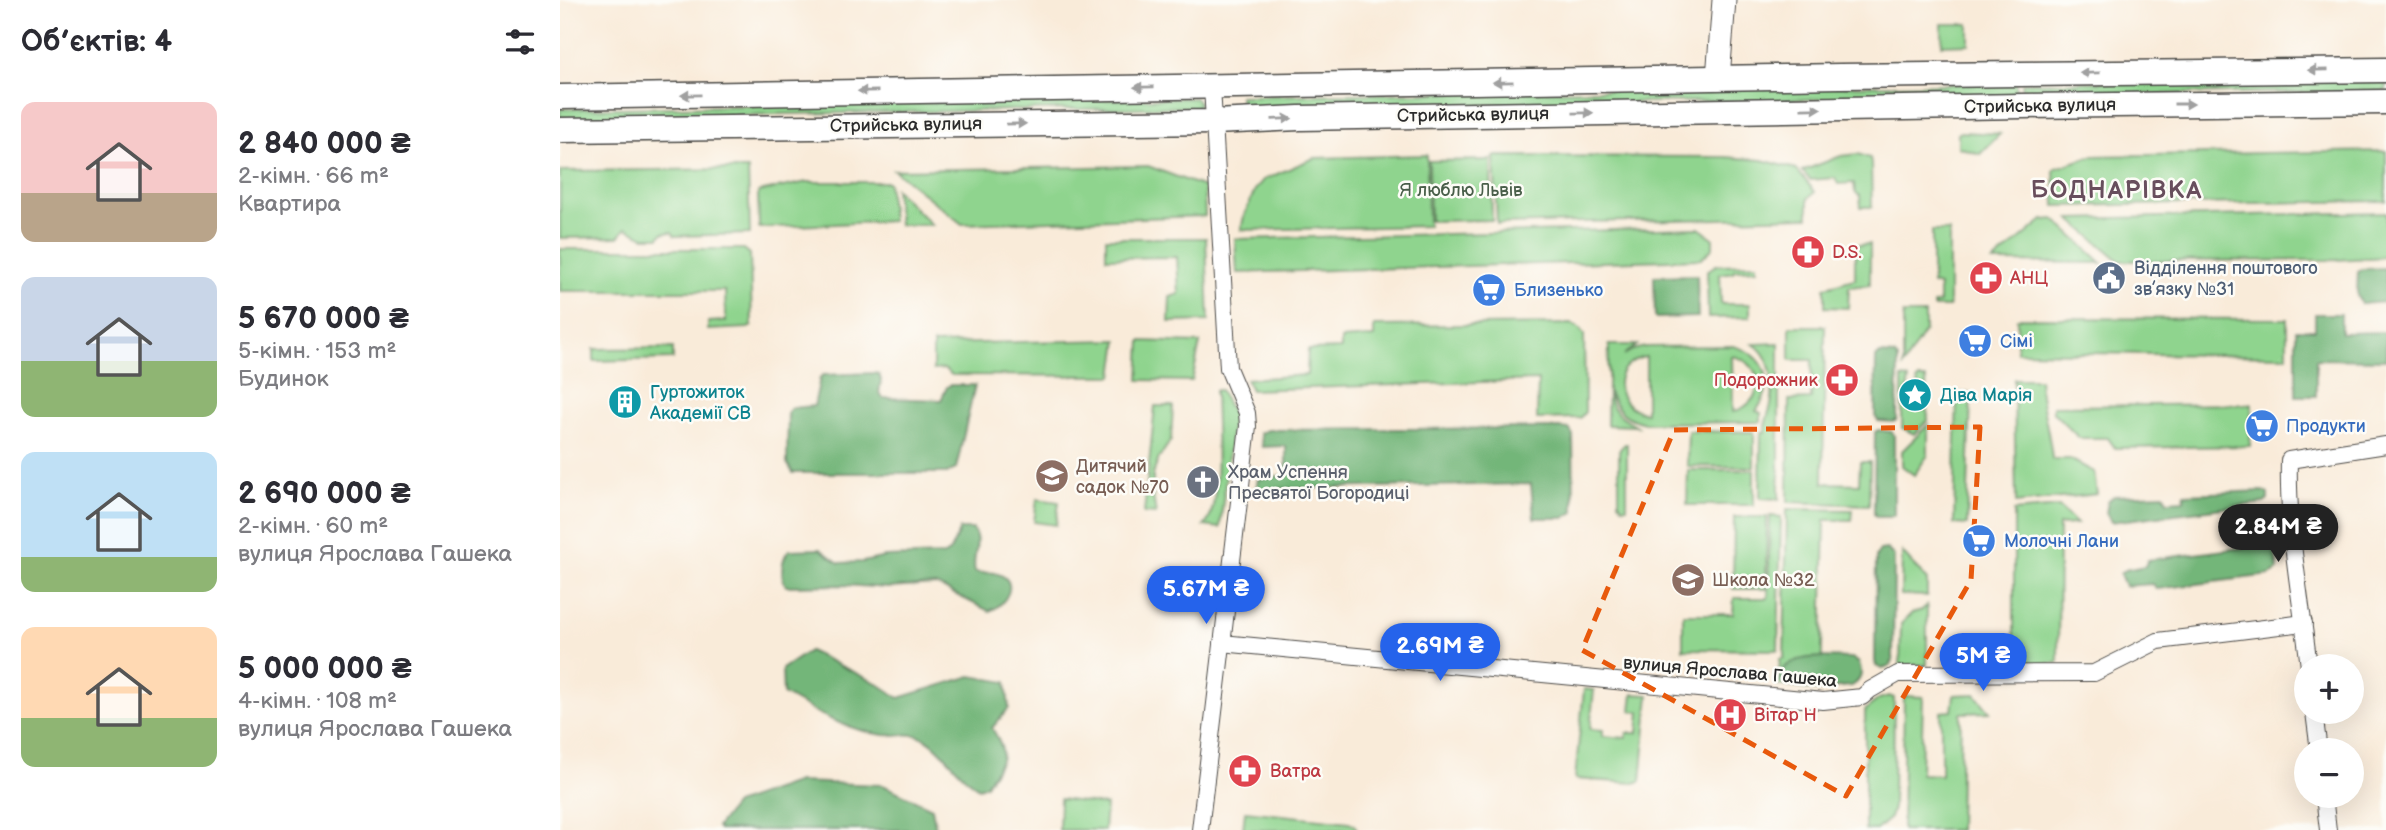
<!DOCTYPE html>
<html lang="uk">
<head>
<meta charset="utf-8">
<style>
	:root { --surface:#fff; --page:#f7f7f7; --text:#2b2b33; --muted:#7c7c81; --accent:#2563eb }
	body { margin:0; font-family:"Balsamiq Sans",sans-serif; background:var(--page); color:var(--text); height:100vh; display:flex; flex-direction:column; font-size:26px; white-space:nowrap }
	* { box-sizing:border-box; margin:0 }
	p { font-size:23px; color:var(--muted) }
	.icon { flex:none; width:38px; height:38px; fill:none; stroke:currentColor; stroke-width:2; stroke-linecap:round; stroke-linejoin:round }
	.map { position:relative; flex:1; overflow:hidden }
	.side { display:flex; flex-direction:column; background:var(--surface); width:560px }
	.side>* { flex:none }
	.tools { position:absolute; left:1734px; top:654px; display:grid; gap:14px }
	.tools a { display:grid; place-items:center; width:70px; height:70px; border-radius:50%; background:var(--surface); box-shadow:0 7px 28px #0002; font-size:35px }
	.price { position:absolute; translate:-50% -60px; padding:0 16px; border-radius:24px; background:var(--accent); color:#fff; font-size:23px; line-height:46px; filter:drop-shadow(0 2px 4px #0008) }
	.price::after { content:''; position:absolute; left:50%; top:42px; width:21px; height:16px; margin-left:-10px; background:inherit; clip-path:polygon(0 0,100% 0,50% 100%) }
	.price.current { background:#222; color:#fff }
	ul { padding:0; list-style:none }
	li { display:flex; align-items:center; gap:21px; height:175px; padding:0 21px }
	li span { display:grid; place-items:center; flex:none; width:196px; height:140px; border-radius:14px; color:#555 }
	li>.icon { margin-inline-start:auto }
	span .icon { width:84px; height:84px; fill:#fffc; stroke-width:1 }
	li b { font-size:30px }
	h2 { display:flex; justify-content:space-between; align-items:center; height:84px; padding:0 21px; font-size:30px }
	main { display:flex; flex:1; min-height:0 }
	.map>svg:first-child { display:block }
	.green { fill:#8fd48e; stroke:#5d805c; stroke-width:2; fill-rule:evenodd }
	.forest { fill:#73b679; stroke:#4f7052; stroke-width:2 }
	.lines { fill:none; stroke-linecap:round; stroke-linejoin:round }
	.street-casing { stroke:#4a4845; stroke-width:18 }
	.secondary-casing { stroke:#4a4845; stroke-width:25 }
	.primary-casing { stroke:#4a4845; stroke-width:27 }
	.street { stroke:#fff; stroke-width:16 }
	.secondary { stroke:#fff; stroke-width:23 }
	.primary { stroke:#fff; stroke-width:24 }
	.oneway { fill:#a0a0a0 }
	.marked { fill:none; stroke:#e8590c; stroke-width:5; stroke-dasharray:14 9; stroke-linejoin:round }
	.labels { text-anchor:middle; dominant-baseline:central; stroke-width:5; stroke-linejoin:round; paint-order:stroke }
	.street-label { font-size:18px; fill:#2b2b2b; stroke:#fdfcf7 }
	.park-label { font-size:18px; fill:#495e49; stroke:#fdfcf7 }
	.health-label { font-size:18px; fill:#be3a42; stroke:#fdfcf7; text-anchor:start }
	.service-label { font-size:18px; fill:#4e5e75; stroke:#fdfcf7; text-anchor:start }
	.shop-label { font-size:18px; fill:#366cbe; stroke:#fdfcf7; text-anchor:start }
	.culture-label { font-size:18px; fill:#0d838f; stroke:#fdfcf7; text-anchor:start }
	.education-label { font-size:18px; fill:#785e54; stroke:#fdfcf7; text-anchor:start }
	.worship-label { font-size:18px; fill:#5b616d; stroke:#fdfcf7; text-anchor:start }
	.district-label { font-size:24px; font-weight:bold; letter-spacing:2px; fill:#684e5d; stroke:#fdfcf7 }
</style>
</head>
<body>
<main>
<section class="side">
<h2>Об’єктів: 4<svg class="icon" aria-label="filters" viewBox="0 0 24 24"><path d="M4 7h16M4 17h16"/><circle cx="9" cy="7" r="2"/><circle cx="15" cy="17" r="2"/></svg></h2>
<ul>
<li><span style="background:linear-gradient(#f6c9c9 65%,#b9a48a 0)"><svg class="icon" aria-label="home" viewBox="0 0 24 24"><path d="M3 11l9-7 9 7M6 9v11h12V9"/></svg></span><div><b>2 840 000 ₴</b><p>2-кімн. · 66 m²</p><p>Квартира</p></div></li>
<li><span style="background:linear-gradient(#c9d6e8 60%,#8fb573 0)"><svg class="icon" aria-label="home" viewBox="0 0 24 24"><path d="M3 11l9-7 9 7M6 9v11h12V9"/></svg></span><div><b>5 670 000 ₴</b><p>5-кімн. · 153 m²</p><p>Будинок</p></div></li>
<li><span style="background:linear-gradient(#bfe0f5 75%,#8fb573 0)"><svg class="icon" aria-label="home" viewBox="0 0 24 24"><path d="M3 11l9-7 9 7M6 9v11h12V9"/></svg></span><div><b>2 690 000 ₴</b><p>2-кімн. · 60 m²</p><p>вулиця Ярослава Гашека</p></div></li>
<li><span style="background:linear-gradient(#ffd9b3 65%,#8fb573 0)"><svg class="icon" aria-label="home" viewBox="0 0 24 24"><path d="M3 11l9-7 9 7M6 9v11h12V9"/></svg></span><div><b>5 000 000 ₴</b><p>4-кімн. · 108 m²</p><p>вулиця Ярослава Гашека</p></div></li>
</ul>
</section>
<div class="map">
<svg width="1826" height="830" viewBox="0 0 1826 830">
	<rect width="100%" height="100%" fill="#fdfcf7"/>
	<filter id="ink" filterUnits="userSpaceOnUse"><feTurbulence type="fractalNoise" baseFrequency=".0143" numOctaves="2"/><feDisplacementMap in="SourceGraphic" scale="14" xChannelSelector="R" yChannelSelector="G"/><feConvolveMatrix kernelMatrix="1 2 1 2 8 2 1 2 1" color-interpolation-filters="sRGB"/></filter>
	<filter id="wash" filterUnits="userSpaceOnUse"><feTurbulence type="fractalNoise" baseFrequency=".00686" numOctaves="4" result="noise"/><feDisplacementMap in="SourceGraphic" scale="28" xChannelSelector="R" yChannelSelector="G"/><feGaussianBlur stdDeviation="1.57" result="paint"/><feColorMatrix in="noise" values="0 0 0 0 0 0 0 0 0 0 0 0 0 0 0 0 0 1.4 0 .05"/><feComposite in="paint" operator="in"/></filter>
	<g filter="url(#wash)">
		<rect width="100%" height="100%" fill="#f9ebd9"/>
		<g class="green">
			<polygon points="1382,24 1409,24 1409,44 1382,45"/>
			<polygon points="1826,78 1826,91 1463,96 1462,83"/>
			<polygon points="1456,83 1457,96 680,109 680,96"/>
			<polygon points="635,98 640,103 636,107 0,118 0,109"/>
			<polygon points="1401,132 1440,134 1420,154 1398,147 1398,134"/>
			<polygon points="1826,151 1826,201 1495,206 1494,169 1531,156"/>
			<polygon points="1298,154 1310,158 1311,164 1312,207 1301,207 1300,196 1295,192 1294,183 1278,184 1275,178 1250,180 1242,171 1281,156"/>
			<polygon points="867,155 868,226 681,230 684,216 695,190 703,180 754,158"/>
			<polygon points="934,156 1166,157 1202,160 1236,169 1255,192 1248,198 1248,217 937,224"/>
			<polygon points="931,160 932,220 870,221 869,161"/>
			<polygon points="588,166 644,187 645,216 402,224 334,170"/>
			<polygon points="188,169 190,234 115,236 112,232 102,233 99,237 84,237 66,228 58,237 0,238 0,171"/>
			<polygon points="247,182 328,182 332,221 199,228 198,192"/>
			<polygon points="335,189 372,225 339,225"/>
			<polygon points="1826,212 1826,257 1776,260 1560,261 1510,219"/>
			<polygon points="1494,219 1542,263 1433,262 1483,220"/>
			<polygon points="1139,228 1153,238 1153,248 1141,259 677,273 675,239"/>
			<polygon points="1372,231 1389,231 1389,307 1373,307 1373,304 1379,303 1379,286 1372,284"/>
			<polygon points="546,238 646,238 649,321 609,322 610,297 619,294 617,257 546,258"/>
			<path d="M1310 244V285L1289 287 1288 308 1265 307V287C1277 285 1284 281 1295 279V245Z"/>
			<polygon points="0,249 184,249 190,254 192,326 188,328 148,330 148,322 166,321 165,291 0,291"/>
			<polygon points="1197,264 1197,269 1174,270 1173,272 1160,274 1161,304 1190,304 1190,317 1148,318 1147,271 1156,265"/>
			<polygon points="1343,314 1365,314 1365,331 1343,366"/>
			<polygon points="1457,318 1727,319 1727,356 1457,352"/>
			<polygon points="1012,324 1019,328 1024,334 1025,412 1020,418 977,419 978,380 691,390 686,379 747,375 748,350 781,349 781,339 814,337 814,326"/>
			<polygon points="1230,326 1265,326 1263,483 1299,484 1300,462 1310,462 1309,505 1228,502 1229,400 1251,399 1252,360 1230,360"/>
			<polygon points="558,340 553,376 392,375 384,369 373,370 373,344"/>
			<polygon points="581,341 640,343 632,381 579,380"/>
			<path d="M1219 343V499L1200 498 1201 432H1205C1205 418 1208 417 1211 405 1215 385 1212 355 1193 344Z"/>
			<path d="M1049 345H1077L1064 355 1073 350 1085 347 1173 346C1207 355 1217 383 1196 411L1201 413V422L1085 423C1065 419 1057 410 1049 392 1050 411 1062 417 1077 426L1047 425ZM1172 356C1206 363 1206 403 1173 412ZM1086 357V413C1050 406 1050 362 1086 357Z"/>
			<polygon points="113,348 113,359 34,361 34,349"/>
			<polygon points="1342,378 1349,379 1346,397 1349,402 1354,404 1360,402 1362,397 1357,381 1359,379 1366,379 1368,420 1354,434 1342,428"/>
			<path d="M1454 379H1479C1481 407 1490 432 1492 459H1510L1534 472 1537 494 1456 503Z"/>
			<path d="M655 390H660L673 414 660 528 644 526C663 510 655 418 655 390Z"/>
			<polygon points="1397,393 1411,393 1407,525 1394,524"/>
			<polygon points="1692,404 1690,446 1555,448 1548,438 1519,438 1493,412 1493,406"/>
			<polygon points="595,406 613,406 611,440 599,458 593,474 593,496 596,514 584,513"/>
			<polygon points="1368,425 1368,455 1354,475 1342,466 1342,451"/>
			<polygon points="1128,431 1194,432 1194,467 1127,466"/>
			<polygon points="1065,444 1067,444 1067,507 1063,507 1059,502 1059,450"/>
			<polygon points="1128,470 1194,470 1194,505 1127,505"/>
			<polygon points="477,499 499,502 496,525 474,522"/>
			<polygon points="1499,507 1517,524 1499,525 1498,663 1454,664 1454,511"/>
			<polygon points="1227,509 1293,510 1292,520 1265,520 1261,691 1218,685 1220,659 1224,658"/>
			<polygon points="1210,516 1221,517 1218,650 1123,649 1123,614 1173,614 1174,598 1208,598"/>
			<polygon points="1174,517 1207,517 1206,589 1173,589"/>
			<polygon points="1342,552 1367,580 1367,596 1341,595"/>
			<polygon points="1367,605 1367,665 1340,665 1341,624 1352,613 1362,610"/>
			<polygon points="1024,689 1034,690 1030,729 1043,730 1043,736 1066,738 1067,733 1078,733 1080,712 1071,711 1073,694 1089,695 1081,781 1074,783 1015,779"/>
			<polygon points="1415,694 1430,712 1401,713 1399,830 1342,830 1344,696 1363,697 1361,774 1381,775 1381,712 1392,711 1394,695"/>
			<polygon points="1329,696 1334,698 1333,808 1330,818 1316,830 1305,830 1305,710 1319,699"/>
			<polygon points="500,799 546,805 544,830 499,830"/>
			<polygon points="685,811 789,822 795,825 797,830 683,830"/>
		</g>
		<g class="forest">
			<polygon points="1826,268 1826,302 1801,304 1797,296 1798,271 1802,269"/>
			<polygon points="1137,275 1138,317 1095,318 1094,276"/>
			<polygon points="1755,314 1781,314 1781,333 1826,332 1826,360 1756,359 1756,396 1736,396 1736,330 1755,330"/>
			<polygon points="1320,354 1334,355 1338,359 1337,420 1333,422 1318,421 1315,416 1316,358"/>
			<polygon points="314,373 319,374 321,380 319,393 323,398 381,400 387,387 390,385 415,385 396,469 387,473 233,473 227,463 228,412 231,408 254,406 260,378 263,375"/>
			<polygon points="999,428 1009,429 1013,435 1014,512 1004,518 974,518 971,484 696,489 698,479 726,475 726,446 702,447 700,433 708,430"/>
			<polygon points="1318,430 1332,432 1334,435 1334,515 1330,517 1317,517 1314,514 1315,432"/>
			<polygon points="1703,491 1708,494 1708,500 1704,503 1551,522 1546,513 1548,501 1554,496 1604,494 1607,501 1624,500 1625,494"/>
			<path d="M400 529H413C422 543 411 557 415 572 422 574 431 571 438 574 460 581 446 606 429 611L376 585 328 588 284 585 226 586C220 576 221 559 229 550L260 549 279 563 303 562 325 557 384 555 390 551Z"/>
			<polygon points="1704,545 1714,547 1718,570 1710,575 1597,589 1592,584 1565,586 1560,574 1565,570 1585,566 1588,560"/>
			<polygon points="1327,549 1334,556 1333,660 1330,666 1322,669 1316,666 1315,661 1316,557 1320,550"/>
			<path d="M249 651 315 682 339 698 411 676 446 682 449 708 432 728C450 757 442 758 426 785L419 788C400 778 381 745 362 737 352 732 335 736 324 735 286 730 256 713 223 694L222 669Z"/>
			<path d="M1292 658 1299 663C1303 673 1302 681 1291 686 1275 688 1234 691 1221 681L1222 670C1238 652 1270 658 1292 658Z"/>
			<polygon points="238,782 323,785 372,808 376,830 159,830 157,827 175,804"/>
		</g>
	</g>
	<g filter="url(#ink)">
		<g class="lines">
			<g class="street-casing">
				<g id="street">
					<polyline points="662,643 1263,701 1302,697 1310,690 1338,674 1534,673 1598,641 1744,623"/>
					<path d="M1749 667C1741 598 1727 529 1729 460L1826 445"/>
					<polyline points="1754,712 1759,751"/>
					<polyline points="1764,796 1768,830"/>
					<polyline points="640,830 688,426 687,413 668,368 652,86"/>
				</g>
			</g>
			<g class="secondary-casing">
				<polyline id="secondary" points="1158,78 1164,0"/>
			</g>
			<g class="primary-casing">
				<g id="primary">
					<polyline points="0,97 1280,76 1826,70"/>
					<polyline points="0,130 654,122 739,118 1462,106 1826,102"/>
				</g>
			</g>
			<use href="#street" class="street"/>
			<use href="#secondary" class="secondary"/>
			<use href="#primary" class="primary"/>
		</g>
		<defs><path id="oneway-solid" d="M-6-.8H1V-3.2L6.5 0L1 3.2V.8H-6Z" transform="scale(1.75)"/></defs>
		<g class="oneway">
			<use href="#oneway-solid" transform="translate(1758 70) rotate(179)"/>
			<use href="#oneway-solid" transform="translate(1530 73) rotate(179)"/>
			<use href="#oneway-solid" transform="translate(943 82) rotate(179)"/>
			<use href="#oneway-solid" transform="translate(584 87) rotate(179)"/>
			<use href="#oneway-solid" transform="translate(308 91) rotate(179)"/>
			<use href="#oneway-solid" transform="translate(131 95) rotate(179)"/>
			<use href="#oneway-solid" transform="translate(1624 104)"/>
			<use href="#oneway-solid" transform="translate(1251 109) rotate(-1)"/>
			<use href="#oneway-solid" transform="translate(1023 113) rotate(-1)"/>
			<use href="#oneway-solid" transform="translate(722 119) rotate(-2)"/>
			<use href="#oneway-solid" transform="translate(456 124) rotate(-1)"/>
		</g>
	</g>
	<path class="marked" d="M1420 427 1411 580 1286 796 1022 650 1114 430Z"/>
	<defs>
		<g id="pharmacy-disc" transform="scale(1.75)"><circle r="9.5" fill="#e0444e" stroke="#fdfcf7"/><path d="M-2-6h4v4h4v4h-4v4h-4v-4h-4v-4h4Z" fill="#fff"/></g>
		<g id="civic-disc" transform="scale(1.75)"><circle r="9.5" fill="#5c6f8a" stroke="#fdfcf7"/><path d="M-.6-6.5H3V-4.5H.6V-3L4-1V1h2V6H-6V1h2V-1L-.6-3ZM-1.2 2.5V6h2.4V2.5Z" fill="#fff"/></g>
		<g id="supermarket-disc" transform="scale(1.75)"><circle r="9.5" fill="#3f7fe0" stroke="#fdfcf7"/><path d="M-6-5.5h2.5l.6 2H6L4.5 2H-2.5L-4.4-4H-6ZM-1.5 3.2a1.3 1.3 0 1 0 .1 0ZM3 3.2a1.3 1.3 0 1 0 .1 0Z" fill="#fff"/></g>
		<g id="sight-disc" transform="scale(1.75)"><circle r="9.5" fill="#0f9aa8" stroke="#fdfcf7"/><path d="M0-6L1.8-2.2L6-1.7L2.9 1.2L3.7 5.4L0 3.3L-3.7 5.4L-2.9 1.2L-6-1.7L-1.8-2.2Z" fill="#fff"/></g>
		<g id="building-disc" transform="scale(1.75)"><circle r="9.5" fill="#0f9aa8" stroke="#fdfcf7"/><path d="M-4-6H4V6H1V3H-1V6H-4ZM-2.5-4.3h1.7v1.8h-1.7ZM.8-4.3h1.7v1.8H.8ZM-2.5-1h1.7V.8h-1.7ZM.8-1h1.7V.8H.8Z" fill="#fff"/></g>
		<g id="school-disc" transform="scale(1.75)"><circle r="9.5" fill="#8d6e63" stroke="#fdfcf7"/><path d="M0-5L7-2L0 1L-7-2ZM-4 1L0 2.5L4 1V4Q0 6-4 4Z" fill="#fff"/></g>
		<g id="church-disc" transform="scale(1.75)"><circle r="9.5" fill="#6b7280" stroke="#fdfcf7"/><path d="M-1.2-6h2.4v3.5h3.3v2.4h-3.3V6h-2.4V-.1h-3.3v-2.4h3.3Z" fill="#fff"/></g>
		<g id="hospital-disc" transform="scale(1.75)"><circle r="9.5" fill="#e0444e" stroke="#fdfcf7"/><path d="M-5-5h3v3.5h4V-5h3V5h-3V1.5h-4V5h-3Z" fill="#fff"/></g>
	</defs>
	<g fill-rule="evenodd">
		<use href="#pharmacy-disc" x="1248" y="252"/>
		<use href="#pharmacy-disc" x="1426" y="278"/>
		<use href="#civic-disc" x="1549" y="278"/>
		<use href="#supermarket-disc" x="929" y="290"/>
		<use href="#supermarket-disc" x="1415" y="341"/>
		<use href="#pharmacy-disc" x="1282" y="380"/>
		<use href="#sight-disc" x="1355" y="395"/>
		<use href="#building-disc" x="65" y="402"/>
		<use href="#supermarket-disc" x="1702" y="426"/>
		<use href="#school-disc" x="492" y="476"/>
		<use href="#church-disc" x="643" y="482"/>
		<use href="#supermarket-disc" x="1419" y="541"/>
		<use href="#school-disc" x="1128" y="580"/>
		<use href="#hospital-disc" x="1170" y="715"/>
		<use href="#pharmacy-disc" x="685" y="771"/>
	</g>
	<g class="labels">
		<g class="street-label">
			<text transform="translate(1480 106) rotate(-1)">Стрийська вулиця</text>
			<text transform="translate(913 115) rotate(-1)">Стрийська вулиця</text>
			<text transform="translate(346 125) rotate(-1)">Стрийська вулиця</text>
			<text transform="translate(1170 672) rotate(5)">вулиця Ярослава Гашека</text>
		</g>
		<g class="park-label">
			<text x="901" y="190">Я люблю Львів</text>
		</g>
		<g class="health-label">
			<text x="1272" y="252">D.S.</text>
			<text x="1450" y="278">АНЦ</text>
			<text x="1258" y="380" text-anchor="end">Подорожник</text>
			<text x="1194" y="715">Вітар Н</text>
			<text x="710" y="771">Ватра</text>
		</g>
		<g class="service-label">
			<text x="1574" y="268">Відділення поштового<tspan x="1574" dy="21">зв’язку №31</tspan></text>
		</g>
		<g class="shop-label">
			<text x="954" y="290">Близенько</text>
			<text x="1440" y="341">Сімі</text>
			<text x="1726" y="426">Продукти</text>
			<text x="1444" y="541">Молочні Лани</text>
		</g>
		<g class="culture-label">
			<text x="90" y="392">Гуртожиток<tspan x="90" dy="21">Академії СВ</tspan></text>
			<text x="1380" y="395">Діва Марія</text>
		</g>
		<g class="education-label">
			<text x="516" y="466">Дитячий<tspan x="516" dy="21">садок №70</tspan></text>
			<text x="1152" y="580">Школа №32</text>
		</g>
		<g class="worship-label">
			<text x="668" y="472">Храм Успення<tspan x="668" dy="21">Пресвятої Богородиці</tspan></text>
		</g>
		<g class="district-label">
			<text x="1557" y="190">БОДНАРІВКА</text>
		</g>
	</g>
</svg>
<div class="tools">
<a>+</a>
<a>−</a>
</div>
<b class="price current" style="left:1718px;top:564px">2.84M ₴</b>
<b class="price" style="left:646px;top:626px">5.67M ₴</b>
<b class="price" style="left:880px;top:683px">2.69M ₴</b>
<b class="price" style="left:1423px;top:693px">5M ₴</b>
</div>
</main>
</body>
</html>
